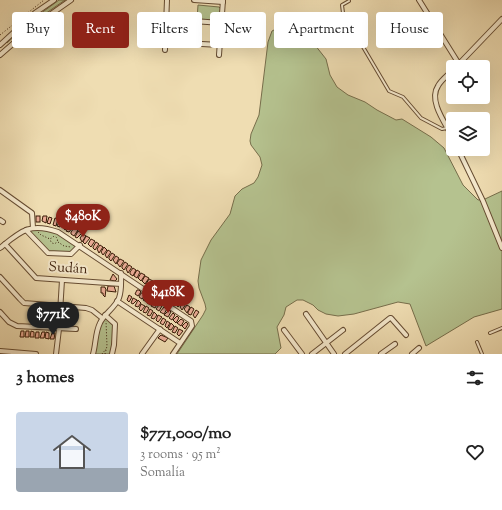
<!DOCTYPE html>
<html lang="en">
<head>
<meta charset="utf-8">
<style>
	:root { --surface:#fff; --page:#f2f2f2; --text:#222; --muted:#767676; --accent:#8f2418 }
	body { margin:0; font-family:"Sorts Mill Goudy",serif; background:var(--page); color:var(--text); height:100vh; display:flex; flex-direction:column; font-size:15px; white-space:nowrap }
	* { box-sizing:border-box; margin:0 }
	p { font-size:13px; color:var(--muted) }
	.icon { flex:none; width:22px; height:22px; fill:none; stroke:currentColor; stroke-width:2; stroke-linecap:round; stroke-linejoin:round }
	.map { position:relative; height:354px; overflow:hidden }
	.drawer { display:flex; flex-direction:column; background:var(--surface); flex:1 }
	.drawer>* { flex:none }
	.guide { position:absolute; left:12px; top:12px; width:478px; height:36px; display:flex; gap:8px }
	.controls { position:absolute; left:446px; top:60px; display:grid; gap:8px }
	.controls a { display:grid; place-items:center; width:44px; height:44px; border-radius:4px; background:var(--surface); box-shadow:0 4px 16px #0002; font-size:20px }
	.price { position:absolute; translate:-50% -34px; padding:0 9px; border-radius:14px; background:var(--accent); color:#fff; font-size:13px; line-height:26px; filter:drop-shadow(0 1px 2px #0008) }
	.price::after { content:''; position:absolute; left:50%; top:24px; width:12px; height:9px; margin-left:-6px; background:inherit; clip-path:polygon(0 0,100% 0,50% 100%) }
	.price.selected { background:#222; color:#fff }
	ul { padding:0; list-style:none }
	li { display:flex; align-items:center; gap:12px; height:100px; padding:0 16px }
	li span { display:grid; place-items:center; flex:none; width:112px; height:80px; border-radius:4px; color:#555 }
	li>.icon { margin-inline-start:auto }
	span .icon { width:48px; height:48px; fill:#fffc; stroke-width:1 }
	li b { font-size:17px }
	h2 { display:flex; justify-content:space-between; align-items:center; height:48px; padding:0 16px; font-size:17px }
	.chip { padding:0 14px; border-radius:4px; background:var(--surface); box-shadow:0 4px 16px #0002; font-size:14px; line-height:36px }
	.chip.selected { background:var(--accent); color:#fff }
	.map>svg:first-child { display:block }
	.green { fill:#b5c28f; stroke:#776e4b }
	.building { fill:#e9ab95; stroke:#391b07 }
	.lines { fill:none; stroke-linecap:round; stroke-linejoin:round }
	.lane-casing { stroke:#664c32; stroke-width:4 }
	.street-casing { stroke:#664c32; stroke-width:6 }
	.path { stroke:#391b07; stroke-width:1; stroke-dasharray:1 2; stroke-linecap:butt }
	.lane { stroke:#f5e9cd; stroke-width:2 }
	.street { stroke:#f5e9cd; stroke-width:4 }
	.labels { text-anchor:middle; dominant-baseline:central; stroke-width:4; stroke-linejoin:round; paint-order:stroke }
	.street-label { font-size:14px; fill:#391b07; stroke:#f5e9cd }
</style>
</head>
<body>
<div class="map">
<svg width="502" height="354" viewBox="0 0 502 354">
	<rect width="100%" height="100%" fill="#efddb2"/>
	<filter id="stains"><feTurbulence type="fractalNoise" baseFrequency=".005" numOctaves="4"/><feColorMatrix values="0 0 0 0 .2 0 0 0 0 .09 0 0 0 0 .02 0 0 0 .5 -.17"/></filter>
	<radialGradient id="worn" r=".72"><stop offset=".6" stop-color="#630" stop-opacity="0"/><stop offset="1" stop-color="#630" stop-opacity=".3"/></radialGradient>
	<g class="green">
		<polygon points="59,0 65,0 19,32 7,43 6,42 29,22"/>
		<polygon points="198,5 219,7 221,9 220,21 197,19"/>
		<polygon points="300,26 305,29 309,34 311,40 326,59 330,75 337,87 348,95 365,102 377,110 396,120 402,119 431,137 444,148 463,185 478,200 485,199 502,191 502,309 474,317 426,346 410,304 398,302 354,314 338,316 326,314 318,310 313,305 303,300 297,300 286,307 284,315 277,327 281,348 275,354 177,354 203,315 206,309 205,304 199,288 198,281 201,260 211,240 230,214 235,196 242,189 254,183 258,177 262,165 260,157 251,145 250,141 251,134 259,115 260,107 268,42 272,31 276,29 293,29"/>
		<polygon points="42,229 59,234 76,245 71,253 48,252 29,231"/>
		<polygon points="104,319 108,319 113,323 114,328 111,354 95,354 99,328"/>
	</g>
	<g class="building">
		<rect x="36" y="216" width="4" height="6"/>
		<polygon points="43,216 47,216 46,223 42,221"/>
		<polygon points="49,217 52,218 50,224 47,223"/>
		<polygon points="55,218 58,219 56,226 53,225"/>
		<polygon points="60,220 63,221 60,227 57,226"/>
		<polygon points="66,222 69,225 65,230 63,227"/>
		<polygon points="70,225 73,227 69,232 66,231"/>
		<polygon points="74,228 78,230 74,236 71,234 71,232"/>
		<polygon points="78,231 82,233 77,238 75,237"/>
		<polygon points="83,234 86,236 82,242 80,238"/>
		<polygon points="86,236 90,238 85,244 83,242"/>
		<polygon points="91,239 95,241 91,247 88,244"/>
		<polygon points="96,242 99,244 95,250 93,248 93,247"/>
		<polygon points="100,245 103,247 99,253 97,249"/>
		<polygon points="104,247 107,250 103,255 101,252"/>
		<polygon points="108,250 111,252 107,258 105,255"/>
		<polygon points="112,253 115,255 111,261 109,259 109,257"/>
		<polygon points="116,256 119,258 116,264 113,260"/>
		<polygon points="120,259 124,261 120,267 117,263"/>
		<polygon points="125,262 128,264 124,270 122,268 122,266"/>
		<polygon points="129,265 132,267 128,273 126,269"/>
		<polygon points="133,268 136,270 133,276 130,274 130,272"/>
		<polygon points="137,270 140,272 137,278 134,276 134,275"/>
		<polygon points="141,273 145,275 141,281 138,278"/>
		<polygon points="113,274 117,279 115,281 110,280"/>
		<polygon points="145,276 149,278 145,284 142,281"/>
		<polygon points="149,279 153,281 149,287 146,284"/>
		<polygon points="154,282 157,284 153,290 151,288 151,286"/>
		<polygon points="158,285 161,287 158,293 155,291 155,289"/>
		<polygon points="108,286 114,286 116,292 107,291"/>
		<polygon points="101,287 105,287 105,288 106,289 105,297 103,295 103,293 101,293"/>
		<polygon points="162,287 165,289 161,295 159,292"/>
		<polygon points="137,290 139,290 141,292 138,296 135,294"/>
		<polygon points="166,290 170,292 166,298 163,295"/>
		<polygon points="141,293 143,293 145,295 142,299 139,297"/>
		<polygon points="170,293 174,295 170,301 167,298"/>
		<polygon points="129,295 132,297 129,302 127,300"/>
		<polygon points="146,296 147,296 150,298 147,302 143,300"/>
		<polygon points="175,296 178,298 174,304 171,300"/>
		<polygon points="133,298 137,300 133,304 131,303"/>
		<polygon points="150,299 151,299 154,300 151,305 147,303"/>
		<polygon points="179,299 182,301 178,307 176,304"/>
		<polygon points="138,300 141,303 138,307 135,306"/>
		<polygon points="154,302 155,302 158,303 155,308 151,306"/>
		<polygon points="183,302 186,304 182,310 180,307"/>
		<polygon points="141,304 145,306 141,311 139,309"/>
		<polygon points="159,305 162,306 159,311 156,309"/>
		<polygon points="187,305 190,307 187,313 184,309"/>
		<polygon points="146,306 149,308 146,313 143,312"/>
		<polygon points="164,307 167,309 164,314 160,312"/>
		<polygon points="191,307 194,309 191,315 188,314 188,312"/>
		<polygon points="150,309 153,311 150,316 147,315"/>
		<polygon points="169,310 171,312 168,317 164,315"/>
		<polygon points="196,310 199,312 195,318 193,315"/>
		<polygon points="154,312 157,315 154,319 151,318"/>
		<polygon points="173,313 175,315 172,320 169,318"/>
		<polygon points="158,315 162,317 158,322 156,320"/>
		<polygon points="177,316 179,318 176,323 173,320"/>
		<polygon points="163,318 166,320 163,325 160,323"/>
		<polygon points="181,319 184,321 181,326 177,323"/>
		<polygon points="167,321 170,323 167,328 165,326"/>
		<polygon points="186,322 188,324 185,329 182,326"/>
		<polygon points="171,323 174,326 171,330 168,329"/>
		<polygon points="175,326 178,328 175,333 172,332"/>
		<polygon points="179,329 183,331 179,336 177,334"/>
		<polygon points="21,331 24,331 24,337 20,337"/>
		<polygon points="26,331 29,331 29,337 25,337"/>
		<polygon points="31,331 34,332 34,337 30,337"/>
		<polygon points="36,332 39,332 39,338 35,338"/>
		<polygon points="42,332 45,332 44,338 40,338"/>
		<polygon points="46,332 49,333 49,339 45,338"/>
		<polygon points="52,333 55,333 54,339 50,339"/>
		<polygon points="161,335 168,338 165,342 158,338"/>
	</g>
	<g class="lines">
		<g class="lane-casing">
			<g id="lane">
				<polyline points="349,1 342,5 343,13 389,91 403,97 421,118 442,129 447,128"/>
				<polyline points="490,333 502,328"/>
				<polyline points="477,342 482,354"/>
			</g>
		</g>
		<g class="street-casing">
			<g id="street">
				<polyline points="194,0 223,2"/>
				<polyline points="419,0 459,64"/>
				<polyline points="166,19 221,23"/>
				<polyline points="165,42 220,45"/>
				<polyline points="0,45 35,13 54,0"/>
				<polyline points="165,50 167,0"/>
				<path d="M0 55C22 35 46 17 71 0"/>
				<polyline points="219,55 223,0"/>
				<polyline points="456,67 502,19"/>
				<path d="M453 70C448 75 441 80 438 86 428 101 446 124 453 138"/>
				<polyline points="458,149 483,201 502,248"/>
				<polyline points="0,190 32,213 33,228"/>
				<polyline points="0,220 3,222"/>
				<polyline points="26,230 48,253 71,254 80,245"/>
				<polyline points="5,244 36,278 121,284"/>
				<path d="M0 248C21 231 30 222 58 232L191 321 192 326 173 354"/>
				<polyline points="0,277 20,299 24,303 86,308 92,310 102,318"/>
				<polyline points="117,301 180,343"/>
				<polyline points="0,312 9,322 17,326 76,329"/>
				<polyline points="306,314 334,354"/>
				<polyline points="105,315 115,324 114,345 112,354"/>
				<polyline points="284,330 302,354"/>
				<polyline points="0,351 36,354"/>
				<polyline points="56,354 59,329 62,280"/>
				<path d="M93 354C96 344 95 333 100 323 104 314 115 308 119 298 122 290 121 281 121 273"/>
				<polyline points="142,354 160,329"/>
				<polyline points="312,354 343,330"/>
				<polyline points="345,354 390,318 391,318 406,335"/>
				<polyline points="381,354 395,344"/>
				<polyline points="412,354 419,348"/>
			</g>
		</g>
		<g class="path">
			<polyline points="0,35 44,0"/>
			<polyline points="38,232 41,235 50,239"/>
			<circle cx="54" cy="240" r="3.5"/>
			<polyline points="58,242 64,246 71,247"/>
			<polyline points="102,354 106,349"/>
			<polyline points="105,354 107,346 106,321"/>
		</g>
		<use href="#lane" class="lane"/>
		<use href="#street" class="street"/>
	</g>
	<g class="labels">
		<g class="street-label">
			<text transform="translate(68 269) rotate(4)">Sudán</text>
		</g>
	</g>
	<rect width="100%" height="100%" filter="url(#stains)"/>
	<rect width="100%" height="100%" fill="url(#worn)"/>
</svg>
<div class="controls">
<a><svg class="icon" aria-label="locate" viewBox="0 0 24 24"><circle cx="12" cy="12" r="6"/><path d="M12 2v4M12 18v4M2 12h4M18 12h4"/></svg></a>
<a><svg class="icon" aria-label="layers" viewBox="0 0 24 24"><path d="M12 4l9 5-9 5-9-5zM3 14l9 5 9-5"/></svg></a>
</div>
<b class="price" style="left:83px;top:238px">$480K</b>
<b class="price" style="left:168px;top:314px">$418K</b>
<b class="price selected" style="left:53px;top:336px">$771K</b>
<div class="guide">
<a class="chip">Buy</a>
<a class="chip selected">Rent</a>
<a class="chip">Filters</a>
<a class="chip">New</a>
<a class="chip">Apartment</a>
<a class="chip">House</a>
</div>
</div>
<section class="drawer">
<h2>3 homes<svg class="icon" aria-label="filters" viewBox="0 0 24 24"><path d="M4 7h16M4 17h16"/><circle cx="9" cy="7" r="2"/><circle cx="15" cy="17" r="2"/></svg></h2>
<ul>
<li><span style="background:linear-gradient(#c9d6e8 70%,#9aa5b1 0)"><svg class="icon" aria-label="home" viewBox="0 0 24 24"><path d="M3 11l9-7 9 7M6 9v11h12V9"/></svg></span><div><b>$771,000/mo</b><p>3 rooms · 95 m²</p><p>Somalía</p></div><svg class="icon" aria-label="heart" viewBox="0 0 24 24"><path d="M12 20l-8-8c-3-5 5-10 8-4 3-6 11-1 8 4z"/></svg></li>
</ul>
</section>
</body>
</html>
